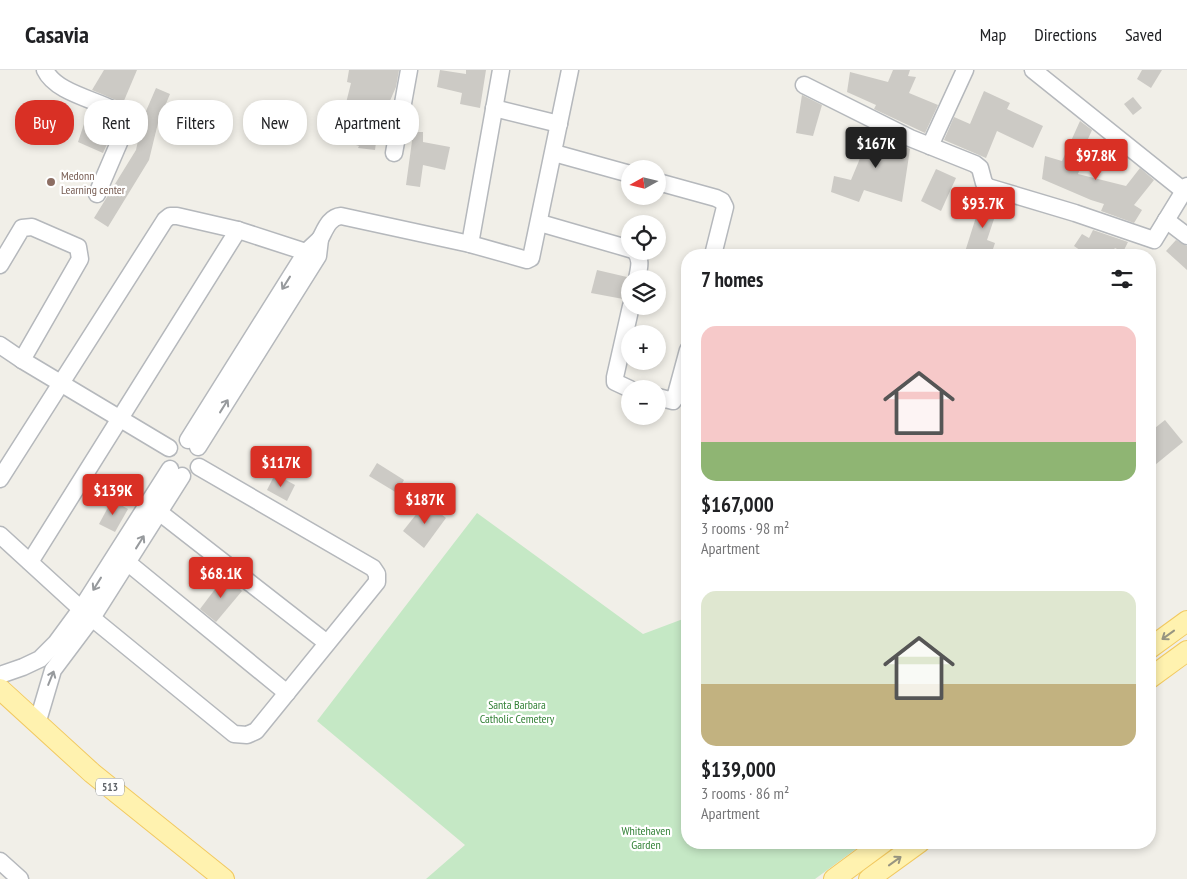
<!DOCTYPE html>
<html lang="en">
<head>
<meta charset="utf-8">
<style>
	:root { --surface:#fff; --page:#f6f6f6; --text:#202124; --muted:#757577; --line:#e0e0e0; --accent:#d93025 }
	body { margin:0; font-family:"PT Sans Narrow",sans-serif; background:var(--page); color:var(--text); height:100vh; display:flex; flex-direction:column; font-size:19px; white-space:nowrap }
	* { box-sizing:border-box; margin:0 }
	p { font-size:16px; color:var(--muted) }
	.icon { flex:none; width:28px; height:28px; fill:none; stroke:currentColor; stroke-width:2; stroke-linecap:round; stroke-linejoin:round }
	.map { position:relative; flex:1; overflow:hidden }
	.drawer { position:absolute; left:681px; top:179px; width:475px; height:600px; display:flex; flex-direction:column; background:var(--surface); border-radius:20px; box-shadow:0 2px 8px #0003 }
	.drawer>* { flex:none }
	.guide { position:absolute; left:15px; top:30px; width:475px; height:45px; display:flex; gap:10px }
	.needle { width:32px; rotate:262deg }
	.fabs { position:absolute; left:621px; top:90px; display:grid; gap:10px }
	.fabs a { display:grid; place-items:center; width:45px; height:45px; border-radius:50%; background:var(--surface); box-shadow:0 2px 8px #0003; font-size:25px }
	.price { position:absolute; translate:-50% -42px; padding:0 11px; border-radius:5px; background:var(--accent); color:#fff; font-size:16px; line-height:32px; filter:drop-shadow(0 1px 2px #0008) }
	.price::after { content:''; position:absolute; left:50%; top:30px; width:15px; height:11px; margin-left:-8px; background:inherit; clip-path:polygon(0 0,100% 0,50% 100%) }
	.price.on { background:#222; color:#fff }
	ul { padding:0; list-style:none }
	li { display:grid; align-content:center; gap:10px; height:265px; padding:0 20px }
	li span { display:grid; place-items:center; height:155px; border-radius:15px; color:#555 }
	li>.icon { margin-inline-start:auto }
	span .icon { width:90px; height:90px; fill:#fffc; stroke-width:1 }
	li b { font-size:21px }
	h2 { display:flex; justify-content:space-between; align-items:center; height:60px; padding:0 20px; font-size:21px }
	.pill { padding:0 18px; border-radius:20px; background:var(--surface); box-shadow:0 2px 8px #0003; font-size:18px; line-height:45px }
	.pill.on { background:var(--accent); color:#fff }
	header { display:flex; align-items:center; gap:30px; box-sizing:border-box; height:70px; padding:0 25px; background:var(--surface); border-bottom:1px solid var(--line) }
	header strong { font-size:24px }
	nav { display:flex; gap:28px; margin-inline-start:auto; font-size:18px }
	.map>svg:first-child { display:block }
	.green { fill:#c5e8c5 }
	.building { fill:#cccac5 }
	.lines { fill:none; stroke-linecap:round; stroke-linejoin:round }
	.minor-casing { stroke:#b5b8bc; stroke-width:19 }
	.major-casing { stroke:#f2c960; stroke-width:22 }
	.minor { stroke:#fff; stroke-width:16 }
	.major { stroke:#fff2af; stroke-width:20 }
	.oneway { stroke:#979a9d }
	.oneway2 { stroke:#979581 }
	.education-dot { fill:#8d6e63; stroke:#fff; stroke-width:2 }
	.labels { text-anchor:middle; dominant-baseline:central; stroke-width:4.5; stroke-linejoin:round; paint-order:stroke }
	.shield { fill:#fff; stroke:#8f9295; stroke-width:1 }
	.shield-label { font-size:11px; font-weight:bold; fill:#5f6368 }
	.education-label { font-size:12px; fill:#785e54; stroke:#fff; text-anchor:start }
	.park-label { font-size:12px; fill:#348238; stroke:#fff }
</style>
</head>
<body>
<header>
<strong>Casavia</strong>
<nav><a>Map</a><a>Directions</a><a>Saved</a></nav>
</header>
<div class="map">
<svg width="1187" height="809" viewBox="0 0 1187 809">
	<rect width="100%" height="100%" fill="#f1efe8"/>
	<polygon class="green" points="477,443 643,564 683,549 687,552 688,772 864,773 815,809 426,809 465,775 317,651"/>
	<g class="building">
		<polygon points="104,0 137,0 123,33 92,20"/>
		<polygon points="349,0 399,0 396,17 386,40 391,41 388,62 378,58 375,80 358,78 359,76 337,69 351,13 347,12"/>
		<polygon points="440,0 466,4 466,0 486,0 480,38 460,34 462,23 437,17"/>
		<polygon points="893,0 910,0 908,6 916,7 909,23 938,35 925,63 874,39 876,35 847,22 850,2 888,12"/>
		<polygon points="1142,0 1162,0 1151,18 1137,9"/>
		<polygon points="156,18 170,24 158,53 149,90 108,157 94,148 136,80 143,48"/>
		<polygon points="984,21 1010,33 1007,39 1043,56 1033,78 997,61 986,88 944,70 954,47 970,54"/>
		<polygon points="802,25 822,35 813,66 796,63"/>
		<polygon points="1133,27 1142,38 1133,45 1124,34"/>
		<polygon points="91,41 114,51 115,57 103,83 78,72 86,48"/>
		<polygon points="1080,51 1092,60 1076,96 1080,98 1078,104 1126,116 1140,98 1154,110 1134,135 1142,140 1134,153 1101,141 1104,134 1091,130 1042,109 1045,86 1062,91"/>
		<polygon points="866,57 910,79 902,132 864,120 859,132 831,122 834,106 851,110 861,86 854,84"/>
		<polygon points="408,62 423,62 423,72 450,77 445,100 423,95 420,117 406,115 412,71 407,69"/>
		<polygon points="936,99 956,108 941,141 921,131"/>
		<polygon points="983,125 1000,131 987,170 995,173 991,185 964,185"/>
		<polygon points="1093,160 1128,172 1123,182 1115,178 1110,185 1087,185 1074,176 1082,164 1089,168"/>
		<polygon points="1176,170 1187,176 1187,200 1166,181"/>
		<polygon points="597,200 627,207 623,229 591,223"/>
		<polygon points="1165,350 1183,372 1155,395 1150,388 1150,362"/>
		<polygon points="377,393 404,410 397,423 369,406"/>
		<polygon points="275,404 295,415 287,431 267,420"/>
		<polygon points="112,430 128,439 115,462 99,454"/>
		<polygon points="426,432 446,448 424,478 403,461"/>
		<polygon points="225,506 242,521 216,552 200,539"/>
	</g>
	<g class="lines">
		<g class="minor-casing">
			<g id="minor">
				<path d="M45 0C57 25 102 30 125 46L127 54 97 124"/>
				<polyline points="1033,0 1184,121"/>
				<polyline points="804,15 910,68 975,94 980,98 984,113 988,117 1075,143 1154,170 1187,116"/>
				<polyline points="494,38 559,54"/>
				<polyline points="930,76 965,0"/>
				<polyline points="394,83 409,0"/>
				<polyline points="554,83 630,104"/>
				<polyline points="658,112 716,128 722,131 725,137 713,185"/>
				<polyline points="1166,150 1187,166"/>
				<polyline points="540,153 630,179"/>
				<path d="M320 169C325 160 329 147 341 146L470 174 527 190 531 188 570 0"/>
				<polyline points="470,174 501,0"/>
				<path d="M635 181C642 190 639 198 637 209"/>
				<polyline points="0,195 22,158 32,157 78,177 80,189 22,290 0,275"/>
				<polyline points="22,290 169,378"/>
				<polyline points="630,319 615,312 615,307 631,236"/>
				<polyline points="658,327 673,331 675,328 688,280"/>
				<polyline points="188,370 306,182 320,169 318,186 198,377"/>
				<polyline points="0,409 165,150 170,146 177,146 238,160 306,182 315,188"/>
				<polyline points="159,442 327,573"/>
				<polyline points="0,465 81,539 234,664 247,665 256,661 377,512 377,504 373,498 199,397"/>
				<polyline points="30,492 238,160"/>
				<polyline points="127,492 287,623"/>
				<polyline points="0,605 23,597 40,589 56,573 81,539 170,399"/>
				<polyline points="37,654 53,600 92,548 182,406"/>
				<polyline points="0,791 20,809"/>
			</g>
		</g>
		<g class="major-casing">
			<g id="major">
				<polyline points="1150,578 1187,551"/>
				<polyline points="1150,608 1187,581"/>
				<polyline points="0,619 92,703 224,809"/>
				<polyline points="834,809 884,772"/>
				<polyline points="869,809 920,772"/>
			</g>
		</g>
		<use href="#minor" class="minor"/>
		<use href="#major" class="major"/>
	</g>
	<defs><path id="oneway-shaft" d="M-6 0H5M1.5-3L5.5 0L1.5 3" fill="none" stroke-width="1.6" stroke-linecap="round" stroke-linejoin="round" transform="scale(1.25)"/></defs>
	<g class="oneway">
		<use href="#oneway-shaft" transform="translate(286 213) rotate(122)"/>
		<use href="#oneway-shaft" transform="translate(224 336) rotate(-58)"/>
		<use href="#oneway-shaft" transform="translate(140 472) rotate(-58)"/>
		<use href="#oneway-shaft" transform="translate(97 514) rotate(122)"/>
		<use href="#oneway-shaft" transform="translate(51 608) rotate(-68)"/>
	</g>
	<g class="oneway2">
		<use href="#oneway-shaft" transform="translate(1168 565) rotate(144)"/>
		<use href="#oneway-shaft" transform="translate(895 791) rotate(-36)"/>
	</g>
	<circle class="education-dot" cx="51" cy="112" r="5"/>
	<g class="labels">
		<rect class="shield" x="96" y="708.5" width="28" height="17" rx="4"/>
		<g class="shield-label">
			<text x="110" y="717">513</text>
		</g>
		<g class="education-label">
			<text x="61" y="105">Medonn<tspan x="61" dy="14">Learning center</tspan></text>
		</g>
		<g class="park-label">
			<text x="517" y="634">Santa Barbara<tspan x="517" dy="14">Catholic Cemetery</tspan></text>
			<text x="646" y="760">Whitehaven<tspan x="646" dy="14">Garden</tspan></text>
		</g>
	</g>
</svg>
<div class="fabs">
<a><svg class="needle" viewBox="-14 -14 28 28"><path d="M0-13l5 13h-10z" fill="#e53935"/><path d="M0 13l5-13h-10z" fill="#757577"/></svg></a>
<a><svg class="icon" aria-label="locate" viewBox="0 0 24 24"><circle cx="12" cy="12" r="6"/><path d="M12 2v4M12 18v4M2 12h4M18 12h4"/></svg></a>
<a><svg class="icon" aria-label="layers" viewBox="0 0 24 24"><path d="M12 4l9 5-9 5-9-5zM3 14l9 5 9-5"/></svg></a>
<a>+</a>
<a>−</a>
</div>
<b class="price on" style="left:876px;top:99px">$167K</b>
<b class="price" style="left:1096px;top:111px">$97.8K</b>
<b class="price" style="left:983px;top:159px">$93.7K</b>
<b class="price" style="left:281px;top:418px">$117K</b>
<b class="price" style="left:113px;top:446px">$139K</b>
<b class="price" style="left:425px;top:455px">$187K</b>
<b class="price" style="left:221px;top:529px">$68.1K</b>
<div class="guide">
<a class="pill on">Buy</a>
<a class="pill">Rent</a>
<a class="pill">Filters</a>
<a class="pill">New</a>
<a class="pill">Apartment</a>
</div>
<section class="drawer">
<h2>7 homes<svg class="icon" aria-label="filters" viewBox="0 0 24 24"><path d="M4 7h16M4 17h16"/><circle cx="9" cy="7" r="2"/><circle cx="15" cy="17" r="2"/></svg></h2>
<ul>
<li><span style="background:linear-gradient(#f6c9c9 75%,#8fb573 0)"><svg class="icon" aria-label="home" viewBox="0 0 24 24"><path d="M3 11l9-7 9 7M6 9v11h12V9"/></svg></span><div><b>$167,000</b><p>3 rooms · 98 m²</p><p>Apartment</p></div></li>
<li><span style="background:linear-gradient(#dfe7d0 60%,#c2b280 0)"><svg class="icon" aria-label="home" viewBox="0 0 24 24"><path d="M3 11l9-7 9 7M6 9v11h12V9"/></svg></span><div><b>$139,000</b><p>3 rooms · 86 m²</p><p>Apartment</p></div></li>
</ul>
</section>
</div>
</body>
</html>
